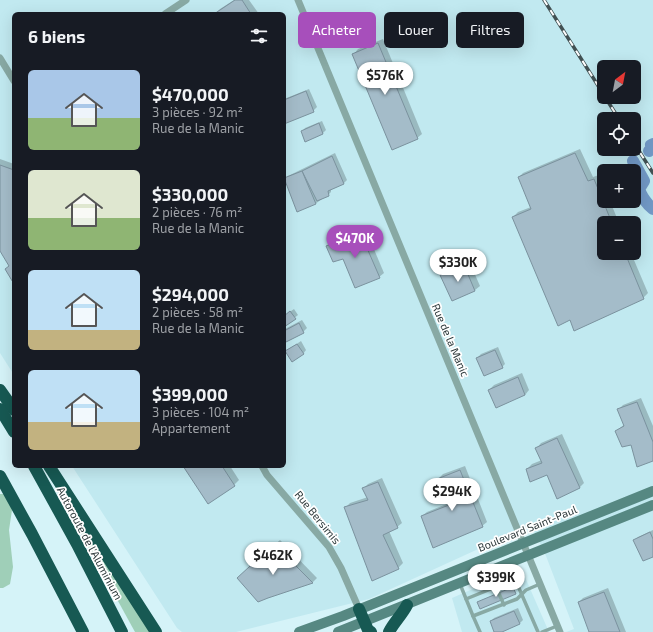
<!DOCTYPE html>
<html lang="fr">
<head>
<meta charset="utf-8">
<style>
	:root { --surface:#171b24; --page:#242831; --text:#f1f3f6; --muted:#9ea1a6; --accent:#a74fbb }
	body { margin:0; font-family:"Exo 2",sans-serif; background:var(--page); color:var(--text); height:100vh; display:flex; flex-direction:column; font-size:15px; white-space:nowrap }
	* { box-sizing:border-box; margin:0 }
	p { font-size:13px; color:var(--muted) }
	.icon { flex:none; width:22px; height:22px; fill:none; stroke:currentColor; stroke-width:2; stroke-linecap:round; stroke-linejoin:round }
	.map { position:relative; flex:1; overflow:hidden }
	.sheet { position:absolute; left:12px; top:12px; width:274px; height:456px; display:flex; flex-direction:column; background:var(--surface); border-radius:6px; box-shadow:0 4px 16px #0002 }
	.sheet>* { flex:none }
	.banner { position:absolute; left:298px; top:12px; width:295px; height:36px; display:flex; gap:8px }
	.needle { width:26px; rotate:32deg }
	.fabs { position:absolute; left:597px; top:60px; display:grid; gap:8px }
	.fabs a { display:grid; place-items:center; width:44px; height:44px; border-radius:6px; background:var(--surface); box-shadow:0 4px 16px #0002; font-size:20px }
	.price { position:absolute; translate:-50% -34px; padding:0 9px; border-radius:14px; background:#fff; color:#222; font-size:13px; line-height:26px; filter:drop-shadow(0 1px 2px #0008) }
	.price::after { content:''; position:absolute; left:50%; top:24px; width:12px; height:9px; margin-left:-6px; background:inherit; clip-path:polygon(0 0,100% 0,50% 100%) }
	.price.current { background:var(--accent); color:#fff }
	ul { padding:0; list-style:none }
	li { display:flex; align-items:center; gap:12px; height:100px; padding:0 16px }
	li span { display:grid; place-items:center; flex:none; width:112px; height:80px; border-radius:6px; color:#555 }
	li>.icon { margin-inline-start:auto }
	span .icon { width:48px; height:48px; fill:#fffc; stroke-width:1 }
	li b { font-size:17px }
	h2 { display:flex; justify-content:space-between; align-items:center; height:48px; padding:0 16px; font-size:17px }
	.tag { padding:0 14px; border-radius:6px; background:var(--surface); box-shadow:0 4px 16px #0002; font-size:14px; line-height:36px }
	.tag.current { background:var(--accent); color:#fff }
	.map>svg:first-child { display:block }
	.built { fill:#c1e9f0; fill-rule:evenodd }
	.green { fill:#9fcfb8 }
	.shadow { fill:#0003 }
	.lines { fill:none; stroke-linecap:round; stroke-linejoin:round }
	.river { stroke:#7198c5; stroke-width:12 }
	.building { fill:#a4bcc9; stroke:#7b929e }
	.lane { stroke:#88a9a4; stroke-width:3.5 }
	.street { stroke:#88a9a4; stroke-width:7 }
	.secondary { stroke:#568882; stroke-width:10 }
	.highway { stroke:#175953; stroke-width:12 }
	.rail-casing { stroke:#425153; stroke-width:3.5 }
	.rail { stroke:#fff; stroke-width:2; stroke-dasharray:6; stroke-linecap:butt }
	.labels { text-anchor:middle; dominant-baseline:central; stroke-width:3.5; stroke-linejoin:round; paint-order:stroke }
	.street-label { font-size:11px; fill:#2c383a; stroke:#fff }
</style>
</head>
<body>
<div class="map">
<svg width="653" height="632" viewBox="0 0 653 632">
	<rect width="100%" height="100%" fill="#d5f3f8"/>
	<g class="built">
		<path d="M0 0H653V632H566L574 629 546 556 531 525 369 599 236 632H182L177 628 72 466H284V14H14V375L0 353ZM604 67H634V97H604ZM604 119H634V149H604ZM604 171H634V201H604ZM604 223H634V253H604Z"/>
		<polygon points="521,568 549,632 462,632 452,598"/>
	</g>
	<g class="green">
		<polygon points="44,466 150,632 135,632"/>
		<polygon points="0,494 4,494 8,499 12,510 9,530 13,567 10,584 3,588 0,588"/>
	</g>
	<g class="shadow">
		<polygon points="234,0 249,0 259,14 215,14 220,9"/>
		<polygon points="383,39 422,134 417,138 354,54 358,49"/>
		<polygon points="309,89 317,107 313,111 284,122 284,99"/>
		<polygon points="322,121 326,130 323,133 306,141 302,132 305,128"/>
		<polygon points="580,149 593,177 599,175 604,187 604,201 610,201 619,223 604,223 604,253 631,253 648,293 643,298 570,319 513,217 518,212 531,207 519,177 523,173"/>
		<polygon points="335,153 347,180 343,184 331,189 331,192 328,195 315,204 284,179 288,176"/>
		<polygon points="0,159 14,164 14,282 10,266 0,249"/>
		<polygon points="365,228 384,273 379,277 343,257 328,246 332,242"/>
		<polygon points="469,261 480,286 475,290 452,300 442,275 446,271"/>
		<polygon points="294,309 298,315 284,326 284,316"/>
		<polygon points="302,320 307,328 303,332 284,337 285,329"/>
		<polygon points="301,341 306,350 303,354 286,351"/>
		<polygon points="498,347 505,364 502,367 477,358 481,354"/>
		<polygon points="522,373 529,390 525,395 489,390 494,385"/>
		<polygon points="641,398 653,426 653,460 616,431 625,424 618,410 623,405"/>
		<polygon points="562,434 584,483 580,487 548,473 527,469 532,464 542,460 537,448 541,443"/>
		<polygon points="184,466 230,466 239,480 234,485 208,502"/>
		<polygon points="465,466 487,522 482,526 422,516 427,512 449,503 438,479 443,474"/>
		<polygon points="382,478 402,523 397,527 389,531 403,563 398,568 346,507 350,503 368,497 364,488 368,484"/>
		<polygon points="653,530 653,556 634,541 638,537"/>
		<polygon points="280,540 317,578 313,582 267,597 243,573"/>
		<polygon points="608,588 626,632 591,632 579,602 583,598"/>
		<polygon points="518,608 523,620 520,623 499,632 495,632 491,621 494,618"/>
	</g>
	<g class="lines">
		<g class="river">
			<polyline points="649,151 652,148 651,145 653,144"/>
			<path d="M633 161 644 181 639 189C642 198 646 203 653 209"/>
		</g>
	</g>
	<g class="building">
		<polygon points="235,0 242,0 251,14 214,14"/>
		<polygon points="378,43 418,139 392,150 352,54"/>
		<polygon points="306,91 314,112 284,124 284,100"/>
		<polygon points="319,123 323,134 305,142 301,131"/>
		<polygon points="575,153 588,181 594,179 612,223 604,223 604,253 625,253 644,299 574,331 570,320 558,326 512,217 531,209 518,177"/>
		<polygon points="332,156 344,184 328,191 329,196 317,201 302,171"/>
		<polygon points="0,165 14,170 14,284 5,269 9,266 0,251"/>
		<polygon points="302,171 316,204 297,212 284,178"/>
		<polygon points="360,232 380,278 355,288 343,259 333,262 326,246"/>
		<polygon points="464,265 475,291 452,301 440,275"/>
		<polygon points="290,311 296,319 284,327 284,316"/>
		<polygon points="299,323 304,333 286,342 284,339 284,331"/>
		<polygon points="297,344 304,354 292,362 285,351"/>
		<polygon points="495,350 503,368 484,376 476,358"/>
		<polygon points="518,377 525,395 496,408 488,390"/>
		<polygon points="637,402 653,442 653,461 637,467 631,445 622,447 615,431 624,426 617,409"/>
		<polygon points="557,438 580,488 557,499 547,475 530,482 526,469 542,463 535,448"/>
		<polygon points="183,466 222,466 235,486 208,504"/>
		<polygon points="460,470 483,527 433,548 421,516 449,505 437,479"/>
		<polygon points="378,482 398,528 383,535 399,569 372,581 344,507 368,500 362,488"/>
		<polygon points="650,532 653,539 653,557 643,561 633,540"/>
		<polygon points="274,544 313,583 268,598 258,602 237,578"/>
		<polygon points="513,587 516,594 480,609 477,602"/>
		<polygon points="604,592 620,632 589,632 578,602"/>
		<polygon points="514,611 520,624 502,632 494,632 490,621"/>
	</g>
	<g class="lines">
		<g class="lane">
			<polyline points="460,584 473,616 517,599 526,590 540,584"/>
			<polyline points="496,587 504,605"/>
			<polyline points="466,599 515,579 538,632"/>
			<polyline points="473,616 480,632"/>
			<polyline points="542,632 557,626"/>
		</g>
		<g class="street">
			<polyline points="298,0 560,632"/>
			<polyline points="165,14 186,0"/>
			<polyline points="0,58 14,81"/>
			<polyline points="262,466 267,475 329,547 341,568 359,609"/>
		</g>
		<g class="secondary">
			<polyline points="299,632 343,616 653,491"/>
			<polyline points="338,632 653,505"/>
		</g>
		<g class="highway">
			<polyline points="0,390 14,410"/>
			<polyline points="0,409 14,432"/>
			<polyline points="34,466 77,544 122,632"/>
			<polyline points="49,466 156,632"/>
			<polyline points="0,476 32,534 83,632"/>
			<polyline points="359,609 368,630 371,632"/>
			<path d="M389 632C394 622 402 615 407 605"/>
		</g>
		<g class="rail-casing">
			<g id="rail">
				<polyline points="544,0 604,95"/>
				<polyline points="605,97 619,119"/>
				<polyline points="634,143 653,173"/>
			</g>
		</g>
		<use href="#rail" class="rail"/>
	</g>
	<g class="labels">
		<g class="street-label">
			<text transform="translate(451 340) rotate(67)">Rue de la Manic</text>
			<text transform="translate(318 517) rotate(51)">Rue Bersimis</text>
			<text transform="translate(527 528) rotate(-22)">Boulevard Saint-Paul</text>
			<text transform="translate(90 543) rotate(62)">Autoroute de l'Aluminium</text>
		</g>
	</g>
</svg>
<div class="fabs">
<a><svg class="needle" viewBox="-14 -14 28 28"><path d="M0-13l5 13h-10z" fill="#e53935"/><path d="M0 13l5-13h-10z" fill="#9ea1a6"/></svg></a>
<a><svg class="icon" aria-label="locate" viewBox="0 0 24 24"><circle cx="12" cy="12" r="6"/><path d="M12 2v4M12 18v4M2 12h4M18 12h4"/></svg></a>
<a>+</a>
<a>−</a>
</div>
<b class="price" style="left:385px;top:96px">$576K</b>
<b class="price current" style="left:355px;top:259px">$470K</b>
<b class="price" style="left:458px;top:283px">$330K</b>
<b class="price" style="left:452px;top:512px">$294K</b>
<b class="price" style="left:273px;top:576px">$462K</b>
<b class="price" style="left:496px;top:598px">$399K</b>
<div class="banner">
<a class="tag current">Acheter</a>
<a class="tag">Louer</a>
<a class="tag">Filtres</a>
</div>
<section class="sheet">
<h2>6 biens<svg class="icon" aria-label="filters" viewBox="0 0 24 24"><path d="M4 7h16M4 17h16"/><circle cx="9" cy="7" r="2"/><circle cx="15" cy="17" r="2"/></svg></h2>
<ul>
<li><span style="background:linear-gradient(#a9c7e8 60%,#8fb573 0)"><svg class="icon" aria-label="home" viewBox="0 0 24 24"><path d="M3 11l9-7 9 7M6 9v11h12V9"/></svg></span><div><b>$470,000</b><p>3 pièces · 92 m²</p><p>Rue de la Manic</p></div></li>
<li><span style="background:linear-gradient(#dfe7d0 60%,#8fb573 0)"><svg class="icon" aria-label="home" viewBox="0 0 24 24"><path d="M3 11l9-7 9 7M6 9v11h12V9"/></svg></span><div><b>$330,000</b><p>2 pièces · 76 m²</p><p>Rue de la Manic</p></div></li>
<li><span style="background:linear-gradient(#bfe0f5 75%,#c2b280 0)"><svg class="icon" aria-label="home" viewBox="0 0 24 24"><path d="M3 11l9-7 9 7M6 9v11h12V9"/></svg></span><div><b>$294,000</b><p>2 pièces · 58 m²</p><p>Rue de la Manic</p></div></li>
<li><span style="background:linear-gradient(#bfe0f5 65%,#c2b280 0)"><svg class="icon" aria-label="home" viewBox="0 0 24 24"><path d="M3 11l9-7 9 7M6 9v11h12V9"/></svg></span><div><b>$399,000</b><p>3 pièces · 104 m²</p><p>Appartement</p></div></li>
</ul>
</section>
</div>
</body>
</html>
